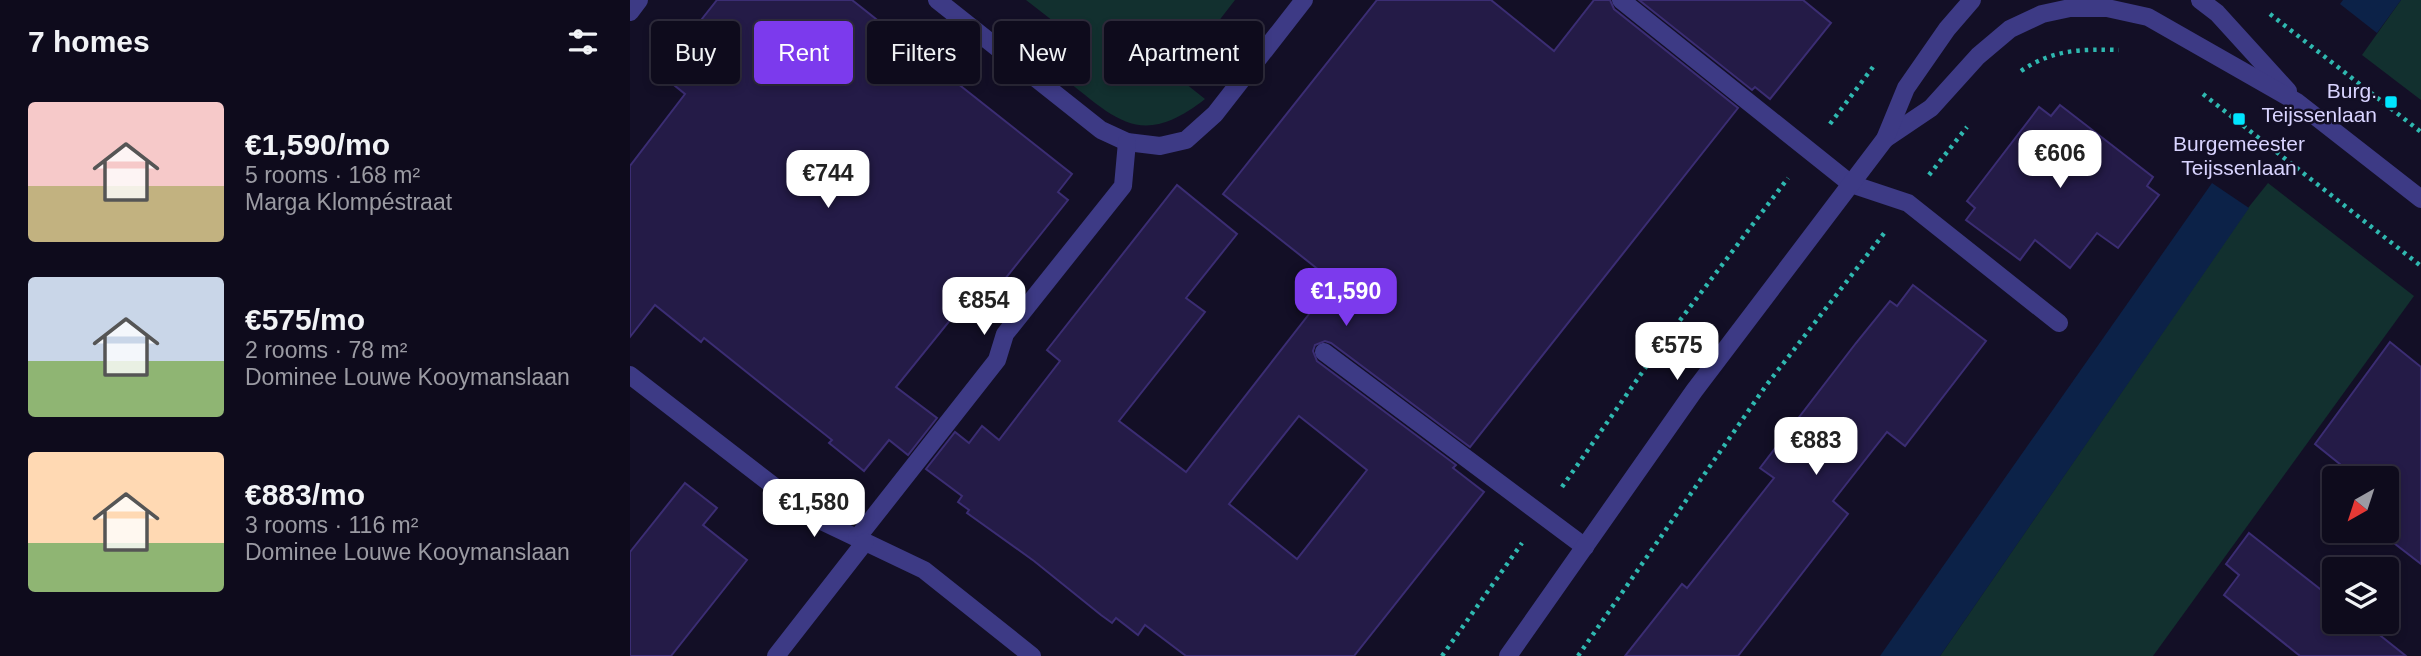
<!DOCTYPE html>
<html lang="en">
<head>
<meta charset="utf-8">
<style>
	:root { --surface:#0e0b1c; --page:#171425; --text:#f1f3f6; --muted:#9b9ba3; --line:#2e2b3b; --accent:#7c3aed }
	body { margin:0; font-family:Arial,sans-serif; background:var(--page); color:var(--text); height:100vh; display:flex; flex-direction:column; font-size:26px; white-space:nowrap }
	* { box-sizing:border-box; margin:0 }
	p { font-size:23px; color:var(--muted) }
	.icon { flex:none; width:38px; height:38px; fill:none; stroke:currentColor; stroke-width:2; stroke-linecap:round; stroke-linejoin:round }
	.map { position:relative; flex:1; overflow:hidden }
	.side { display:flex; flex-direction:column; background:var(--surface); width:630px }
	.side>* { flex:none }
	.guide { position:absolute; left:21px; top:21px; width:665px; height:63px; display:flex; gap:14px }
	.needle { width:46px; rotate:219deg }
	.controls { position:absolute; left:1692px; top:466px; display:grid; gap:14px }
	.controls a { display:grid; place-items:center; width:77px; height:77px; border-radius:7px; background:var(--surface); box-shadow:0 4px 10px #0003,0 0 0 2px var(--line); font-size:35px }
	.price { position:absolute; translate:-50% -60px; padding:0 16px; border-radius:14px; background:#fff; color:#222; font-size:23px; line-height:46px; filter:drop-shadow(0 2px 4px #0008) }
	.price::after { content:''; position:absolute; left:50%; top:42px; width:21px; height:16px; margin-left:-10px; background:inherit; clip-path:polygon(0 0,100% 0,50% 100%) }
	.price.active { background:var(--accent); color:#fff }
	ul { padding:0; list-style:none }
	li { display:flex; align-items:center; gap:21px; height:175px; padding:0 28px }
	li span { display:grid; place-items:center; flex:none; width:196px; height:140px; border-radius:7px; color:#555 }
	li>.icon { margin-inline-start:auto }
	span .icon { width:84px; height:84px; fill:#fffc; stroke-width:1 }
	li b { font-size:30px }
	h2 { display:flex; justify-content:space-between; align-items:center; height:84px; padding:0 28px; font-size:30px }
	.tag { padding:0 24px; border-radius:7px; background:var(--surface); box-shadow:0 4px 10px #0003,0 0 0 2px var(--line); font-size:24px; line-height:63px }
	.tag.active { background:var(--accent); color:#fff }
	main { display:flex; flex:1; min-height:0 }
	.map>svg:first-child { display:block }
	.green { fill:#12302f }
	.water { fill:#0c2248 }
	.building { fill:#241b47; stroke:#3b2d73; stroke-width:2; fill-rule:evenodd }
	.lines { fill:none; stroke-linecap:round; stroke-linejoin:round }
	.path { stroke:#2fb8b0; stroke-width:4.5; stroke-dasharray:3.5 5; stroke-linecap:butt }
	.service { stroke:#3d3a85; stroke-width:18 }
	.minor { stroke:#3d3a85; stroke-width:18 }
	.tertiary { stroke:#3d3a85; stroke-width:18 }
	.poi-dot { fill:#00e5ff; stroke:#130f26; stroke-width:2.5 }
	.labels { text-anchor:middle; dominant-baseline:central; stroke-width:5; stroke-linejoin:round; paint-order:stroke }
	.poi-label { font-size:21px; fill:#d9d4ff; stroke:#130f26; text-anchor:end }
</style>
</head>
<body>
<main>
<section class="side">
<h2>7 homes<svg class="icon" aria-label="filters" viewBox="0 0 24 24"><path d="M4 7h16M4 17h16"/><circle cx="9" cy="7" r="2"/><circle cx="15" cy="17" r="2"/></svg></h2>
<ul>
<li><span style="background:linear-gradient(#f6c9c9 60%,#c2b280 0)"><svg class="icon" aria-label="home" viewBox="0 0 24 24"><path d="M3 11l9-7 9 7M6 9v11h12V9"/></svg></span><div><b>€1,590/mo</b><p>5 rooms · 168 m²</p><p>Marga Klompéstraat</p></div></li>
<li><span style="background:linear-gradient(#c9d6e8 60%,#8fb573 0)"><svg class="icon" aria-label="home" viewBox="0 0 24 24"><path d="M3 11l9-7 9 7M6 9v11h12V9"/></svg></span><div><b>€575/mo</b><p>2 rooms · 78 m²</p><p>Dominee Louwe Kooymanslaan</p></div></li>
<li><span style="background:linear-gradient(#ffd9b3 65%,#8fb573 0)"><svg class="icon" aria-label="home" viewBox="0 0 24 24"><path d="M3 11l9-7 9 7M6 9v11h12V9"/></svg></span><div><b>€883/mo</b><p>3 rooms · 116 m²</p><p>Dominee Louwe Kooymanslaan</p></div></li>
</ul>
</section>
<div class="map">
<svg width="1791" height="656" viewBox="0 0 1791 656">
	<rect width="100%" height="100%" fill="#130f26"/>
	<g class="green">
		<path d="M396 0H605L546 76 575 99C510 150 486 119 430 75L454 45Z"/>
		<polygon points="1771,0 1791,0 1791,100 1732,55"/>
		<polygon points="1638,183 1784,296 1523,656 1310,656 1618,208"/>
	</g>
	<g class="water">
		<polygon points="1713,0 1771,0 1747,33 1710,4"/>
		<polygon points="1582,183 1619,208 1310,656 1250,656"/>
	</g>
	<g class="building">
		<polygon points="87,0 222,0 442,174 428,192 438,200 343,319 329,309 266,387 307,418 278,455 259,440 234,471 199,443 202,440 139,390 74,338 71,342 25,305 0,337 0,166 55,94 29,73"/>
		<path d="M747 0H861L924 51 964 0H980L984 9 1108 108 840 447 701 343 695 341 685 345 683 351 687 361 826 465 823 468 854 492 724 656H556L515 625 508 635 486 618 482 623 471 615 404 561 337 513 339 510 328 502 332 496 296 469 325 432 339 443 352 426 369 440 430 361 417 350 547 185 607 234 556 298 575 312 489 421 556 472 704 282 593 194ZM669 416 737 470 667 559 599 504Z"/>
		<polygon points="1009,0 1173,0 1201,23 1140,99 1125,87 1122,90"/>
		<polygon points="1430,105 1523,177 1517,186 1529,195 1488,248 1467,233 1440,268 1405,240 1390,260 1336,220 1345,208 1337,201 1409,107 1421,116"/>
		<polygon points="1283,285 1356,341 1275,446 1257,432 1203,501 1218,514 1108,656 995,656 1052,584 1057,588 1144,478 1130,468 1226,343 1260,301 1267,306"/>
		<polygon points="1760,342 1791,367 1791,564 1747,530 1757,530 1757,478 1710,478 1716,469 1685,444"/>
		<polygon points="55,483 87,508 73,525 117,560 41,656 0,656 0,552"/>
		<polygon points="1619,533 1704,600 1704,621 1732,621 1776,656 1670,656 1594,595 1609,575 1596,564"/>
	</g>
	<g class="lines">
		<g class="path">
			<polyline points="1640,14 1791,132"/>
			<path d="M1391 71C1423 49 1452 49 1489 50"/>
			<polyline points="1573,94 1791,266"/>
			<polyline points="1200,124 1243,67"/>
			<polyline points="1299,175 1337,127"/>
			<polyline points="932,487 1032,344 1158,178"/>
			<polyline points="812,656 892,543"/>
			<polyline points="948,656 1135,387 1255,232"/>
		</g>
		<g class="service">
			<polyline points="991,0 1221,184 1278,203 1429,323"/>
			<polyline points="694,352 955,547"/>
		</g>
		<g class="minor">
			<polyline points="307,0 471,130 497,142 530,146 556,140 585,114 674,0"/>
			<polyline points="0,12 9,0"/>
			<polyline points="0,375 185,518 294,570 402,656"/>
			<polyline points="227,538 367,360 375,334 493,186 497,142"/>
			<polyline points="146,656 235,542"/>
		</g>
		<g class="tertiary">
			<polyline points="1570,0 1587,13 1658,91"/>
			<polyline points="1255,139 1301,108 1348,56 1380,29 1412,14 1440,8 1477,8 1518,17 1667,102 1791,199"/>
			<polyline points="878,656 1064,391 1255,139 1276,88 1317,29 1342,0"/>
		</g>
	</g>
	<g class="poi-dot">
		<rect x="1754" y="95" width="14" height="14" rx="3.5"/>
		<rect x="1602" y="112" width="14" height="14" rx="3.5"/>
	</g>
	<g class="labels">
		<g class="poi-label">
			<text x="1747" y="90">Burg.<tspan x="1747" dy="24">Teijssenlaan</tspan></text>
			<text x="1609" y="143" text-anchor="middle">Burgemeester<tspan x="1609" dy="24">Teijssenlaan</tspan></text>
		</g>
	</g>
</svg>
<div class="controls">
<a><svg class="needle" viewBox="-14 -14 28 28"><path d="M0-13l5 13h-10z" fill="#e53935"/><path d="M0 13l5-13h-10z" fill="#9b9ba3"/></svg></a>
<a><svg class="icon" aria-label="layers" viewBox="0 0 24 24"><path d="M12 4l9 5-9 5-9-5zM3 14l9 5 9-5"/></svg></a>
</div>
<b class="price" style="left:1430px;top:190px">€606</b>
<b class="price" style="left:198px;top:210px">€744</b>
<b class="price active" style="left:716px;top:328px">€1,590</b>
<b class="price" style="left:354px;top:337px">€854</b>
<b class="price" style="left:1047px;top:382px">€575</b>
<b class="price" style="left:1186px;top:477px">€883</b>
<b class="price" style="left:184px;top:539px">€1,580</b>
<div class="guide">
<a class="tag">Buy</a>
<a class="tag active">Rent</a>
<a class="tag">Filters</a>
<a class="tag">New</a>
<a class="tag">Apartment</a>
</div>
</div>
</main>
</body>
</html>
